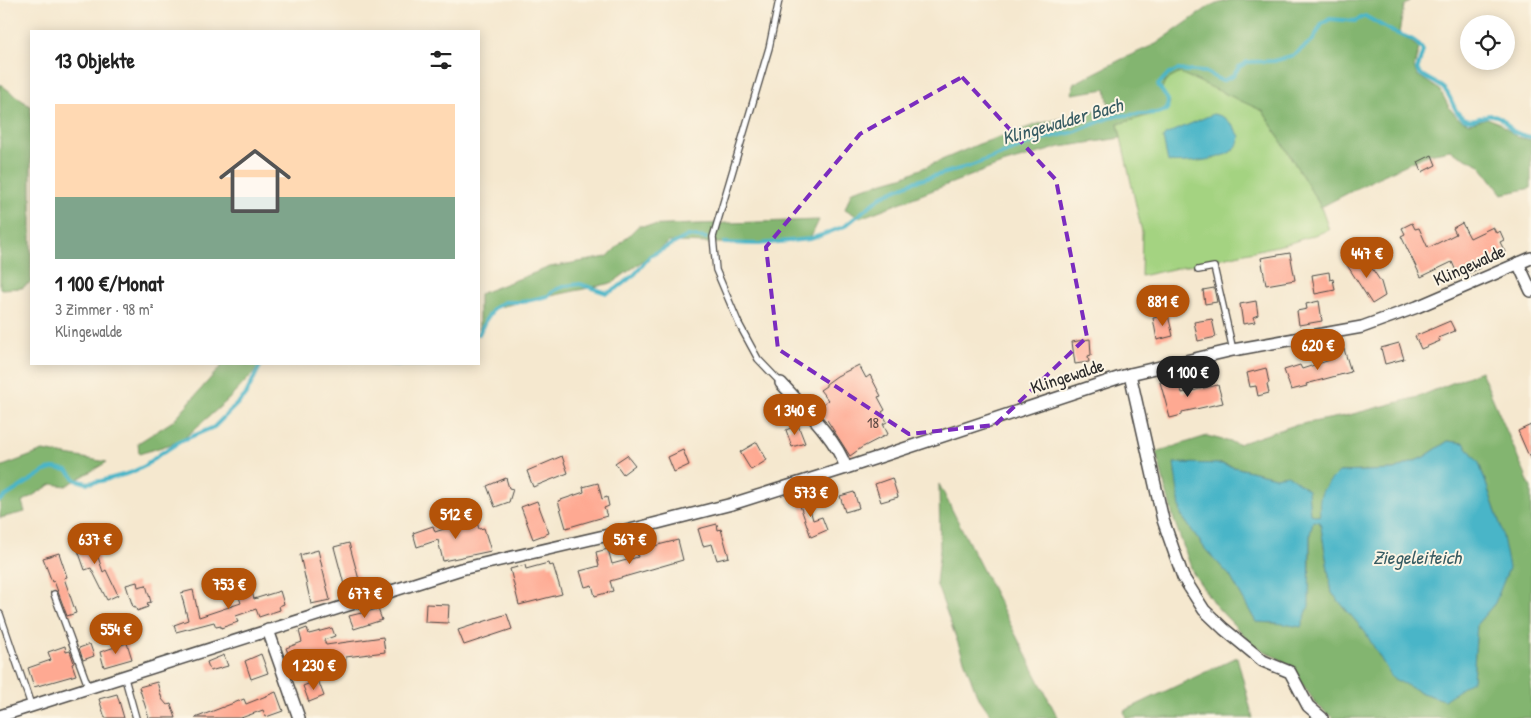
<!DOCTYPE html>
<html lang="de">
<head>
<meta charset="utf-8">
<style>
	:root { --surface:#fff; --page:#f2f2f2; --text:#222; --muted:#767676; --accent:#b45309 }
	body { margin:0; font-family:"Patrick Hand",sans-serif; background:var(--page); color:var(--text); height:100vh; display:flex; flex-direction:column; font-size:19px; white-space:nowrap }
	* { box-sizing:border-box; margin:0 }
	p { font-size:16px; color:var(--muted) }
	.icon { flex:none; width:28px; height:28px; fill:none; stroke:currentColor; stroke-width:2; stroke-linecap:round; stroke-linejoin:round }
	.map { position:relative; flex:1; overflow:hidden }
	.details { position:absolute; left:30px; top:30px; width:450px; height:335px; display:flex; flex-direction:column; background:var(--surface); border-radius:0px; box-shadow:0 2px 12px #0003 }
	.details>* { flex:none }
	.controls { position:absolute; left:1460px; top:15px; display:grid; gap:10px }
	.controls a { display:grid; place-items:center; width:55px; height:55px; border-radius:50%; background:var(--surface); box-shadow:0 2px 12px #0003; font-size:25px }
	.price { position:absolute; translate:-50% -42px; padding:0 11px; border-radius:18px; background:var(--accent); color:#fff; font-size:16px; line-height:32px; filter:drop-shadow(0 1px 2px #0008) }
	.price::after { content:''; position:absolute; left:50%; top:30px; width:15px; height:11px; margin-left:-8px; background:inherit; clip-path:polygon(0 0,100% 0,50% 100%) }
	.price.on { background:#222; color:#fff }
	ul { padding:0; list-style:none }
	li { display:grid; align-content:center; gap:10px; height:265px; padding:0 25px }
	li span { display:grid; place-items:center; height:155px; border-radius:0px; color:#555 }
	li>.icon { margin-inline-start:auto }
	span .icon { width:90px; height:90px; fill:#fffc; stroke-width:1 }
	li b { font-size:21px }
	h2 { display:flex; justify-content:space-between; align-items:center; height:60px; padding:0 25px; font-size:21px }
	.map>svg:first-child { display:block }
	.green { fill:#a4d381; stroke:#687f56 }
	.forest { fill:#83b56f; stroke:#57704d; fill-rule:evenodd }
	.water { fill:#4ab5c8; stroke:#3a707a }
	.lines { fill:none; stroke-linecap:round; stroke-linejoin:round }
	.stream { stroke:#4ab5c8; stroke-width:4 }
	.building { fill:#fea992 }
	.service-casing { stroke:#494744; stroke-width:8 }
	.minor-casing { stroke:#494744; stroke-width:14 }
	.service { stroke:#fff; stroke-width:5.5 }
	.minor { stroke:#fff; stroke-width:11 }
	.marked { fill:none; stroke:#7b2cbf; stroke-width:4; stroke-dasharray:10 6; stroke-linejoin:round }
	.labels { text-anchor:middle; dominant-baseline:central; stroke-width:4; stroke-linejoin:round; paint-order:stroke }
	.number-label { font-size:15px; fill:#604a45 }
	.street-label { font-size:18px; fill:#2b2b2b; stroke:#fcf5e5 }
	.water-label { font-size:19px; font-style:italic; fill:#365b62; stroke:#fcf5e5 }
</style>
</head>
<body>
<div class="map">
<svg width="1531" height="718" viewBox="0 0 1531 718">
	<rect width="100%" height="100%" fill="#fcf5e5"/>
	<filter id="ink" filterUnits="userSpaceOnUse"><feTurbulence type="fractalNoise" baseFrequency=".02" numOctaves="2"/><feDisplacementMap in="SourceGraphic" scale="10" xChannelSelector="R" yChannelSelector="G"/><feConvolveMatrix kernelMatrix="1 2 1 2 8 2 1 2 1" color-interpolation-filters="sRGB"/></filter>
	<filter id="wash" filterUnits="userSpaceOnUse"><feTurbulence type="fractalNoise" baseFrequency=".0096" numOctaves="4" result="noise"/><feDisplacementMap in="SourceGraphic" scale="20" xChannelSelector="R" yChannelSelector="G"/><feGaussianBlur stdDeviation="1.12" result="paint"/><feColorMatrix in="noise" values="0 0 0 0 0 0 0 0 0 0 0 0 0 0 0 0 0 1.4 0 .05"/><feComposite in="paint" operator="in"/></filter>
	<g filter="url(#wash)">
		<rect width="100%" height="100%" fill="#f5e8cf"/>
		<polygon class="green" points="1180,72 1263,111 1321,207 1329,230 1290,243 1141,276 1142,232 1118,124 1167,110 1169,102 1161,90 1165,81"/>
		<g class="forest">
			<polygon points="1230,0 1411,0 1404,6 1399,33 1419,48 1414,68 1417,75 1440,90 1450,109 1458,118 1469,123 1487,118 1500,123 1517,137 1531,140 1531,188 1502,194 1480,165 1450,150 1429,154 1377,178 1321,207 1263,111 1180,73 1165,81 1161,90 1170,102 1167,110 1118,124 1121,138 1060,147 999,165 860,218 845,209 852,191 902,177 979,144 1038,124 1097,110 1109,106 1106,89 1072,94 1073,84 1122,59 1156,44 1210,6"/>
			<polygon points="0,84 31,107 31,282 22,288 0,289"/>
			<polygon points="819,220 810,239 760,244 669,242 612,283 494,308 479,329 479,294 550,267 607,257 638,226"/>
			<polygon points="223,364 262,364 229,399 181,441 139,454 138,443 173,421"/>
			<path d="M1481 371 1531 488V718H1333L1317 705 1288 664 1252 644 1215 605 1193 573 1174 520 1156 452 1207 436 1238 444 1292 426 1349 415 1418 397ZM1448 441 1464 443 1479 463 1501 527 1495 603 1477 624 1473 680 1365 632 1332 593 1320 522 1313 520 1310 534V570L1277 623 1256 622 1230 576 1206 550 1181 515 1175 463 1222 464 1275 477 1309 515 1320 516 1339 472 1394 470 1424 457Z"/>
			<polygon points="43,451 107,462 66,486 52,484 22,502 25,512 0,518 0,467"/>
			<polygon points="939,484 1058,718 993,718 977,695 936,583 940,549"/>
			<polygon points="1237,657 1253,718 1126,718 1124,711"/>
		</g>
		<g class="water">
			<path d="M1213 114C1228 116 1232 125 1240 136 1239 142 1238 146 1233 150 1223 160 1183 164 1168 162L1163 138 1165 135Z"/>
			<path d="M1448 441 1464 443 1479 463 1501 527 1509 568 1495 603 1477 624 1473 680 1444 700 1422 693 1392 678 1365 632 1332 593 1320 522 1313 521 1310 534 1309 606 1301 627 1277 623 1256 622 1230 576 1206 550 1181 515 1174 463 1221 464 1275 477 1288 475 1308 490 1310 514 1320 516C1318 492 1322 489 1339 472L1394 470 1424 457Z"/>
		</g>
		<g class="lines">
			<g class="stream">
				<path d="M724 243 758 244 810 239 822 235 845 226 882 196 913 182 970 166 1042 139 1074 132 1114 116 1156 113 1167 110 1168 100 1158 85 1166 76 1177 70 1205 72 1222 81 1233 76 1239 67 1247 62 1274 61 1294 55 1313 40 1322 24 1330 19 1355 21 1365 16C1374 21 1384 27 1393 32 1405 37 1416 38 1423 51L1417 70C1424 80 1435 80 1444 89 1453 97 1453 115 1466 119 1478 123 1487 110 1499 117 1505 120 1508 127 1513 131 1518 134 1525 136 1531 137"/>
				<polyline points="479,334 485,321 494,308 504,302 522,302 548,296 555,290 565,286 580,284 607,293 616,289 635,274 650,256 688,236 706,238"/>
				<polyline points="389,364 423,365 428,364"/>
				<polyline points="0,500 45,471 54,468 67,470 76,480 87,483 101,481 130,473 145,466 160,454 181,441 214,427 245,396 261,364"/>
			</g>
		</g>
		<g id="blocks">
			<g class="building">
				<polygon points="1432,155 1436,165 1422,172 1418,162"/>
				<polygon points="1412,223 1415,229 1419,228 1428,248 1456,234 1453,228 1462,223 1470,238 1493,227 1496,233 1500,231 1504,240 1500,242 1505,252 1479,265 1480,268 1459,278 1452,262 1421,277 1401,236 1405,234 1402,228"/>
				<polygon points="1290,253 1295,280 1266,285 1261,258"/>
				<polygon points="1363,255 1381,282 1385,296 1372,304 1347,265"/>
				<polygon points="1329,272 1330,280 1333,279 1335,290 1315,294 1312,275"/>
				<polygon points="1214,288 1217,302 1205,304 1203,290"/>
				<polygon points="1177,296 1180,311 1170,313 1166,298"/>
				<polygon points="1256,301 1258,315 1253,317 1255,322 1243,324 1240,304"/>
				<polygon points="1319,301 1322,321 1299,325 1297,311 1307,309 1306,304"/>
				<polygon points="1168,315 1173,336 1157,340 1153,318"/>
				<polygon points="1212,319 1216,337 1198,341 1194,322"/>
				<polygon points="1450,321 1455,331 1438,338 1440,341 1421,349 1415,336"/>
				<polygon points="1090,339 1091,355 1088,356 1089,362 1075,364 1072,342"/>
				<polygon points="1399,343 1404,359 1385,364 1381,348"/>
				<polygon points="1344,349 1351,372 1306,384 1307,386 1291,390 1284,370 1300,365 1302,369 1330,360 1328,355"/>
				<polygon points="859,365 866,378 870,375 881,396 878,397 885,410 882,412 887,422 883,424 888,434 861,448 850,456 827,420 826,421 816,410 828,400 820,390 826,386 826,384 837,376"/>
				<polygon points="1266,368 1269,383 1267,384 1269,393 1258,396 1256,386 1250,387 1247,373"/>
				<polygon points="1178,378 1182,393 1218,385 1223,403 1182,412 1182,415 1170,418 1160,382"/>
				<polygon points="798,425 805,443 792,447 786,430"/>
				<polygon points="1531,425 1531,461 1518,431"/>
				<polygon points="757,442 767,460 751,470 740,452"/>
				<polygon points="683,450 689,465 674,472 668,457"/>
				<polygon points="627,455 635,465 623,474 615,463"/>
				<polygon points="562,456 568,473 533,487 527,471"/>
				<polygon points="506,478 509,488 513,489 509,502 495,507 487,486"/>
				<polygon points="892,478 898,497 881,502 875,484"/>
				<polygon points="598,483 602,499 607,497 609,506 604,508 607,516 566,528 558,501 584,492 583,487"/>
				<polygon points="854,492 859,508 845,512 840,496"/>
				<polygon points="806,495 813,520 822,517 827,530 811,537 797,497"/>
				<polygon points="537,501 549,533 533,539 521,507"/>
				<polygon points="476,519 479,529 484,528 491,551 443,561 438,540 417,547 413,533 433,526 435,532 453,526 451,521 468,521"/>
				<polygon points="717,524 718,530 721,529 729,557 717,560 712,544 703,546 698,529"/>
				<polygon points="90,533 103,572 106,570 118,595 107,600 91,568 85,570 74,539"/>
				<polygon points="644,537 646,548 678,540 683,560 610,581 613,591 595,596 592,585 585,587 580,571 599,566 596,552 608,549 612,564 638,557 634,539"/>
				<polygon points="349,543 361,587 346,592 334,547"/>
				<polygon points="318,550 330,600 311,604 300,555"/>
				<polygon points="59,553 67,577 64,578 76,613 67,616 54,581 52,582 43,558"/>
				<polygon points="548,563 549,566 553,565 562,594 519,605 510,569 525,565 526,569"/>
				<polygon points="137,582 138,587 146,585 151,602 147,603 148,607 137,611 135,606 133,607 126,585"/>
				<polygon points="251,588 254,599 280,591 284,604 279,606 280,610 259,617 256,609 236,616 238,622 221,628 221,626 216,627 214,622 176,632 174,625 188,620 181,593 193,590 199,617 241,603 237,591"/>
				<polygon points="426,604 449,605 448,623 425,622"/>
				<polygon points="378,609 382,620 354,629 349,616"/>
				<polygon points="507,614 512,629 464,645 458,630"/>
				<polygon points="307,628 309,634 332,628 335,636 324,640 326,645 383,637 385,652 346,657 345,667 338,669 337,667 315,676 308,658 301,661 297,659 291,661 286,648 302,642 299,631"/>
				<polygon points="127,643 132,659 104,667 100,652"/>
				<polygon points="90,644 94,656 83,660 79,648"/>
				<polygon points="65,646 66,652 70,651 74,663 72,664 76,675 34,687 28,668 51,660 48,652"/>
				<polygon points="261,654 268,673 251,679 245,661"/>
				<polygon points="224,655 228,666 210,671 207,662"/>
				<polygon points="318,680 324,696 309,702 303,686"/>
				<polygon points="157,682 162,699 167,705 171,704 176,718 149,718 139,687"/>
				<polygon points="276,692 283,711 266,717 263,710 241,718 195,718 244,699 246,704"/>
				<polygon points="117,694 124,718 105,718 99,699"/>
			</g>
		</g>
	</g>
	<g filter="url(#ink)">
		<use href="#blocks" fill-opacity="0" stroke="#494744" stroke-width="1"/>
		<g class="lines">
			<g class="service-casing">
				<g id="service">
					<polyline points="779,0 769,48 713,237 716,270 739,324 758,359 781,383"/>
					<polyline points="1198,270 1214,267 1233,350"/>
					<polyline points="54,594 88,686"/>
					<polyline points="0,614 31,705"/>
					<polyline points="124,675 136,718"/>
				</g>
			</g>
			<g class="minor-casing">
				<g id="minor">
					<polyline points="1518,263 1531,291"/>
					<polyline points="1130,374 1163,520 1183,577 1204,610 1224,629 1263,661 1290,672 1308,706 1322,718"/>
					<path d="M781 383C802 406 837 439 846 468"/>
					<polyline points="268,630 299,718"/>
					<polyline points="0,716 461,569 630,530 732,504 846,468 1130,374 1233,350 1362,327 1417,307 1531,258"/>
				</g>
			</g>
			<use href="#service" class="service"/>
			<use href="#minor" class="minor"/>
		</g>
	</g>
	<path class="marked" d="M962 77 1056 180 1087 337 995 425 909 434 778 349 766 247 860 134Z"/>
	<g class="labels">
		<g class="number-label">
			<text x="873" y="422">18</text>
		</g>
		<g class="street-label">
			<text transform="translate(1469 265) rotate(-24)">Klingewalde</text>
			<text transform="translate(1067 376) rotate(-18)">Klingewalde</text>
		</g>
		<g class="water-label">
			<text transform="translate(1062 121) rotate(-16)">Klingewalder Bach</text>
			<text x="1417" y="557">Ziegeleiteich</text>
		</g>
	</g>
</svg>
<div class="controls">
<a><svg class="icon" aria-label="locate" viewBox="0 0 24 24"><circle cx="12" cy="12" r="6"/><path d="M12 2v4M12 18v4M2 12h4M18 12h4"/></svg></a>
</div>
<b class="price" style="left:1367px;top:279px">447 €</b>
<b class="price" style="left:1163px;top:327px">881 €</b>
<b class="price" style="left:1318px;top:371px">620 €</b>
<b class="price on" style="left:1188px;top:398px">1 100 €</b>
<b class="price" style="left:795px;top:436px">1 340 €</b>
<b class="price" style="left:811px;top:518px">573 €</b>
<b class="price" style="left:456px;top:540px">512 €</b>
<b class="price" style="left:95px;top:565px">637 €</b>
<b class="price" style="left:630px;top:565px">567 €</b>
<b class="price" style="left:229px;top:610px">753 €</b>
<b class="price" style="left:365px;top:619px">677 €</b>
<b class="price" style="left:116px;top:655px">554 €</b>
<b class="price" style="left:314px;top:691px">1 230 €</b>
<section class="details">
<h2>13 Objekte<svg class="icon" aria-label="filters" viewBox="0 0 24 24"><path d="M4 7h16M4 17h16"/><circle cx="9" cy="7" r="2"/><circle cx="15" cy="17" r="2"/></svg></h2>
<ul>
<li><span style="background:linear-gradient(#ffd9b3 60%,#7fa58c 0)"><svg class="icon" aria-label="home" viewBox="0 0 24 24"><path d="M3 11l9-7 9 7M6 9v11h12V9"/></svg></span><div><b>1 100 €/Monat</b><p>3 Zimmer · 98 m²</p><p>Klingewalde</p></div></li>
</ul>
</section>
</div>
</body>
</html>
